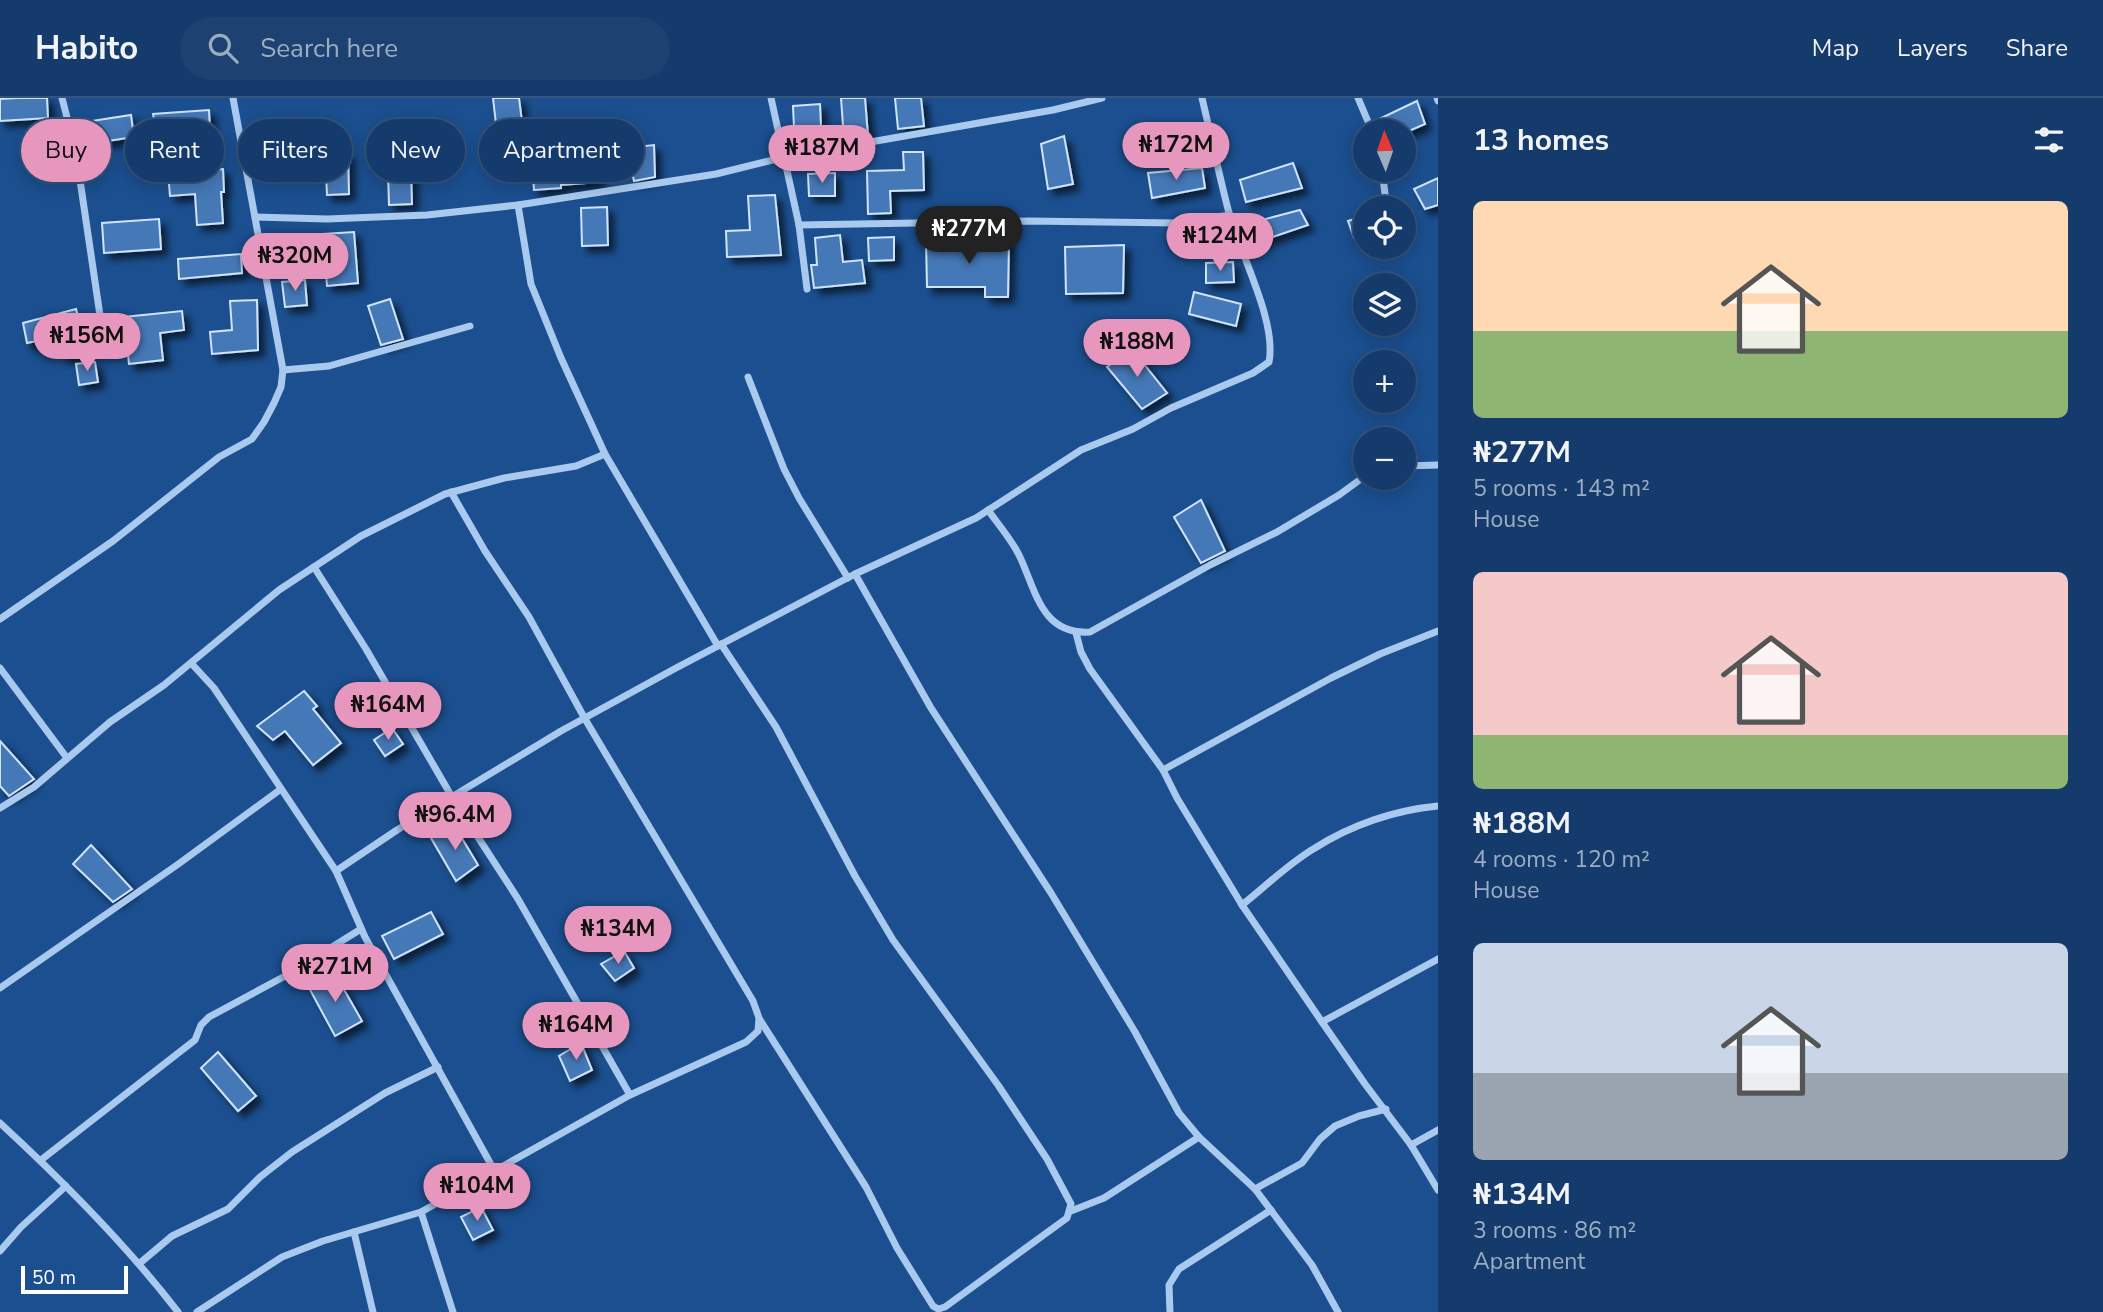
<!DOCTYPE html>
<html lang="en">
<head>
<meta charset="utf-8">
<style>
	:root { --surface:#143b6b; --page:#1d4271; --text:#f1f3f6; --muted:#9dadc1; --line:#33557e; --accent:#e797bd }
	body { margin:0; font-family:"Nunito Sans",sans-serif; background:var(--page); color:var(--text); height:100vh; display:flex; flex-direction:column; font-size:26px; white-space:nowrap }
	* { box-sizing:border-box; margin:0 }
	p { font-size:23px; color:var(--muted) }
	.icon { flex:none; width:38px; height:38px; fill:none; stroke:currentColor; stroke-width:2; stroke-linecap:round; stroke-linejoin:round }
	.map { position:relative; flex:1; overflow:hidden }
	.sheet { display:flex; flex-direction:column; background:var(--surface); width:665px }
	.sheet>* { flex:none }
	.guide { position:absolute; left:21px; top:21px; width:665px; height:63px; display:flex; gap:14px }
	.needle { width:46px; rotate:358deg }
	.controls { position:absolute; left:1353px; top:21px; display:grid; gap:14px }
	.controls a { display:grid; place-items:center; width:63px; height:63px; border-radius:50%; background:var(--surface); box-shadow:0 4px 18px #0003,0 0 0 2px var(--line); font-size:35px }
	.scale { position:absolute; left:21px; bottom:18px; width:107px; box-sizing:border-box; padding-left:7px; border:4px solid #fff; border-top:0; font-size:19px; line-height:24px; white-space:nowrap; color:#fff; -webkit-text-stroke:5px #1b4f8f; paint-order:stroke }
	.price { position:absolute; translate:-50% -60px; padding:0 16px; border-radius:24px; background:var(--accent); color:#111; font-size:23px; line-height:46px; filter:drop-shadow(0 2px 4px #0008) }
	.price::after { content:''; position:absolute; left:50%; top:42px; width:21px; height:16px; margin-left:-10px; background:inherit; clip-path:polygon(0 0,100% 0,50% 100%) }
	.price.on { background:#222; color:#fff }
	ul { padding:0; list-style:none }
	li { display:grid; align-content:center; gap:14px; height:371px; padding:0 35px }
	li span { display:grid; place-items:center; height:217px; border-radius:10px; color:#555 }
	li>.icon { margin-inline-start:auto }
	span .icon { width:126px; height:126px; fill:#fffc; stroke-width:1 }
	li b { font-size:30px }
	h2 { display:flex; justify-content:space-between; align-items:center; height:84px; padding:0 35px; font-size:30px }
	.pill { padding:0 24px; border-radius:32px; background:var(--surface); box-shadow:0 4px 18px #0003,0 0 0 2px var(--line); font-size:24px; line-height:63px }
	.pill.on { background:var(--accent); color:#111 }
	header { display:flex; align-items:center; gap:42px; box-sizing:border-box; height:98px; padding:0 35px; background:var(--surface); border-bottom:2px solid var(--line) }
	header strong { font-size:33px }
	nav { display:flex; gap:38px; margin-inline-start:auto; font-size:24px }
	.search { width:490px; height:63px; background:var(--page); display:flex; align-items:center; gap:18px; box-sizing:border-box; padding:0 24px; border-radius:38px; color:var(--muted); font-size:26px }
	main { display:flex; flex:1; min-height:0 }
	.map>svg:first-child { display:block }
	.building { fill:#4478b7; stroke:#cfe3fa; stroke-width:2; filter:url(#shadow) }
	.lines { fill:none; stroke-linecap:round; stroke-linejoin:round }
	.street { stroke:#a9c9ee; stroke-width:7 }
</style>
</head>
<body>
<header>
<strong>Habito</strong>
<div class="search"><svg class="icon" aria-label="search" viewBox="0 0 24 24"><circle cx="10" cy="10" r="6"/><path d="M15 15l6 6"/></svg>Search here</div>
<nav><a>Map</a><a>Layers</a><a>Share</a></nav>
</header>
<main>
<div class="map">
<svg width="1438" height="1214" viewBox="0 0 1438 1214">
	<defs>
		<filter id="shadow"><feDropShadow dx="6" dy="6" stdDeviation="3.5" flood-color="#0009"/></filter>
	</defs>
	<rect width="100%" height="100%" fill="#1b4f8f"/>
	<g class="building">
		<polygon points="18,0 47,0 48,20 0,23 0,1"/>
		<polygon points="493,0 519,0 523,32 497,35"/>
		<polygon points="841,0 865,0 868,38 844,42"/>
		<polygon points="895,0 921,0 924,28 898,31"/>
		<polygon points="1417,3 1425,26 1409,33 1381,33 1377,22"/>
		<polygon points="820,6 821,29 794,30 793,8"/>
		<polygon points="209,12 210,32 157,39 153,16"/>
		<polygon points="131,17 134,39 88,46 85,24"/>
		<polygon points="595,37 598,84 561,87 561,90 534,92 530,39"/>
		<polygon points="315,38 316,58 263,60 262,40"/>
		<polygon points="1064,38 1073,86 1048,91 1041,46"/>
		<polygon points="654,47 655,79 634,83 626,50"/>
		<polygon points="903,54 923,54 924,92 890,93 891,115 868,116 867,73 904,72"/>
		<polygon points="348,55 349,96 327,97 325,56"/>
		<polygon points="1293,65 1302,90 1246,104 1240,82"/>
		<polygon points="1202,70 1205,90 1152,100 1148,75"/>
		<polygon points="223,71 224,94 221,94 223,125 197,127 195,96 170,98 168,74"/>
		<polygon points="411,73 412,106 389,107 388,74"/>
		<polygon points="835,75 835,98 809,98 808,76"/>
		<polygon points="1438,80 1438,107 1425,111 1414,91"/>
		<polygon points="775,97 781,157 727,159 726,133 750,132 748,98"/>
		<polygon points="607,109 608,147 582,148 581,110"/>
		<polygon points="1300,112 1308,127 1258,144 1254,124"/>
		<polygon points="1365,118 1365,137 1354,140 1348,123"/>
		<polygon points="159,121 161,151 104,155 102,125"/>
		<polygon points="354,134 358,185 327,188 323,136"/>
		<polygon points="840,137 843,164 862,162 865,185 814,190 811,167 817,167 815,140"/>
		<polygon points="894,139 894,162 869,163 868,140"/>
		<polygon points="926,143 1009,143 1008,199 985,199 985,189 927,189"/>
		<polygon points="1124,147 1123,195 1066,196 1065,149"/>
		<polygon points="241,156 242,175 179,181 178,161"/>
		<polygon points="1233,164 1234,184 1206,185 1206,165"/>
		<polygon points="305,182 307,207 285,209 282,184"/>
		<polygon points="1194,194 1241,206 1236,228 1189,216"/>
		<polygon points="390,201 403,241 381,247 368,208"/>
		<polygon points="257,202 258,252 212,256 210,234 232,232 230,203"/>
		<polygon points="76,211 82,233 80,234 84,255 64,259 60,238 27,245 23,225"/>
		<polygon points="182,213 184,232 160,235 163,262 129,266 126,238 116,239 114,220"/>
		<polygon points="1132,251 1167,295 1142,311 1107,269"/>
		<polygon points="95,264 98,284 79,287 76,266"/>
		<polygon points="1201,402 1225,453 1201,465 1174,419"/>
		<polygon points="304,593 317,608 313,611 341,645 313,667 285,633 273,642 257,628"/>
		<polygon points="392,630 403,646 385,658 374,642"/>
		<polygon points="0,643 34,681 9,698 0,688"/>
		<polygon points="454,727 478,767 456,783 431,740"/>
		<polygon points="91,747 132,791 113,804 73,766"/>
		<polygon points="431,814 443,836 394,861 382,838"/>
		<polygon points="624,853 634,870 615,883 601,866"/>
		<polygon points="334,874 362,923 335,938 308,888"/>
		<polygon points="581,945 592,972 570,983 559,958"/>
		<polygon points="218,954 256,998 238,1013 201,970"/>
		<polygon points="481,1109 493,1132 473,1142 461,1119"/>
	</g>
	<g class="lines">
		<g class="street">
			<polyline points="62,0 76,55 102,231"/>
			<polyline points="771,0 799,127 807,191"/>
			<polyline points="1358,0 1372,33"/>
			<polyline points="1437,0 1438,3"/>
			<polyline points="1382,72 1385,96"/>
			<polyline points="518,107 531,186 561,260 605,356 718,548"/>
			<polyline points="255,119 327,121 427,117 518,107 716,76 785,59 1053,12 1102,0"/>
			<polyline points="799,127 1029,123 1176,125 1230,117"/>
			<polyline points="283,272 329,268 470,228"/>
			<polyline points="748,279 784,371 799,400 848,480"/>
			<polyline points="1404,368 1438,367"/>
			<path d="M988 412C998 426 1011 441 1019 457 1036 492 1041 537 1090 534L1210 467 1277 434 1339 397 1365 378"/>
			<polyline points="314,469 366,551 452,699 518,801 630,997"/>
			<polyline points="855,476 931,610 1051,795 1135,934 1179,1015 1199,1039 1255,1091 1312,1167 1338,1214"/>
			<polyline points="0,521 113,443 219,359 252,341 264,324 274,305 281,289 283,272 233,0"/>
			<polyline points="1076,535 1081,554 1090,571 1163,672 1177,700 1242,807 1322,924"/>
			<polyline points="721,546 776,629 855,778 893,842 998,987 1047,1061 1071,1106 1067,1120 945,1209 938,1211 933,1208 897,1150 866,1089 760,922"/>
			<polyline points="191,565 214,590 336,773 365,839 494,1072"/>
			<polyline points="0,570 67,660"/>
			<polyline points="1163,672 1331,580 1380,556 1438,533"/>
			<polyline points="0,710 34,689 110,624 164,587 279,492 361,438 445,396 504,380 576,368 605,356"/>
			<path d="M336 773 397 732 561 633 676 570 855 476 976 420 1081 352 1133 331 1171 310 1253 275 1269 264C1277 223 1240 156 1229 115 1219 77 1211 38 1202 0"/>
			<path d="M1242 807C1266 788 1289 765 1315 750 1351 727 1395 712 1438 708"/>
			<polyline points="1438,861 1322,924 1365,986 1411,1047 1438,1092"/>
			<polyline points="0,890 177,767 281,691"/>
			<path d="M0 1025C64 1084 125 1145 178 1214"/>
			<polyline points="1411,1047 1438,1032"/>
			<polyline points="41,1062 195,942 201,927 209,919 287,877 361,831"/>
			<polyline points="1255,1091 1302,1065 1320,1041 1335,1028 1359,1018 1386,1011"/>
			<polyline points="1071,1113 1104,1100 1199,1039"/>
			<polyline points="421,1114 453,1214"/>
			<polyline points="354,1134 373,1214"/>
			<polyline points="0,1153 21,1129 66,1088"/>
			<polyline points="140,1165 172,1138 228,1111 260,1079 292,1054 385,995 438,969"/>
			<polyline points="197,1214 282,1159 323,1143 421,1114 630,997 746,944 758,933 759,920 753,903 585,621 529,519 485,453 451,394"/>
			<polyline points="1170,1214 1169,1187 1179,1171 1271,1112"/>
		</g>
	</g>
</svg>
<div class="controls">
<a><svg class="needle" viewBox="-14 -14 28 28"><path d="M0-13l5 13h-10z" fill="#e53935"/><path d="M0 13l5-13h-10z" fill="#9dadc1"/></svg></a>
<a><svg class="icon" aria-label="locate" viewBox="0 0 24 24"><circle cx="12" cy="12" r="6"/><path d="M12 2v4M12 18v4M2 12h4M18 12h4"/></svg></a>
<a><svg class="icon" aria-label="layers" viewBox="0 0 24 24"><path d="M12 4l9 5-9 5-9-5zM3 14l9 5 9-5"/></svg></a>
<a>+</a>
<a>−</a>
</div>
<div class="scale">50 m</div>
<b class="price" style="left:1176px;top:84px">₦172M</b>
<b class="price" style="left:822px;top:87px">₦187M</b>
<b class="price on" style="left:969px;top:168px">₦277M</b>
<b class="price" style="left:1220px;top:175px">₦124M</b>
<b class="price" style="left:295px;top:195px">₦320M</b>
<b class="price" style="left:87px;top:275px">₦156M</b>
<b class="price" style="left:1137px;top:281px">₦188M</b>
<b class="price" style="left:388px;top:644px">₦164M</b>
<b class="price" style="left:455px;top:754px">₦96.4M</b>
<b class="price" style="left:618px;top:868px">₦134M</b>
<b class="price" style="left:335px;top:906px">₦271M</b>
<b class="price" style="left:576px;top:964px">₦164M</b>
<b class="price" style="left:477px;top:1125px">₦104M</b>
<div class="guide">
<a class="pill on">Buy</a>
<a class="pill">Rent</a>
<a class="pill">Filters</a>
<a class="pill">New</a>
<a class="pill">Apartment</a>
</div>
</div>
<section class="sheet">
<h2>13 homes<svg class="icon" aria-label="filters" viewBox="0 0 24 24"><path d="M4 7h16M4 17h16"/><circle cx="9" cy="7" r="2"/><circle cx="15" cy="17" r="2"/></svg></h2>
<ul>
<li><span style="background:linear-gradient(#ffd9b3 60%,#8fb573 0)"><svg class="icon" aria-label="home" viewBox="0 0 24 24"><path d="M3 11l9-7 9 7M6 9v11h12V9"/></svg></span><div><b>₦277M</b><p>5 rooms · 143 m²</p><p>House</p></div></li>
<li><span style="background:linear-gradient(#f6c9c9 75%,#8fb573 0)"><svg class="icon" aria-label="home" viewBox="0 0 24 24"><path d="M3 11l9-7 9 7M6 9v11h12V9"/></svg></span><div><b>₦188M</b><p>4 rooms · 120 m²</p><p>House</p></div></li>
<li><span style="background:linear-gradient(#c9d6e8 60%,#9aa5b1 0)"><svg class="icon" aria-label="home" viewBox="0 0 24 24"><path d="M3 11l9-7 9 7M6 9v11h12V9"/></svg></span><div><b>₦134M</b><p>3 rooms · 86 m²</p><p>Apartment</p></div></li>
</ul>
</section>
</main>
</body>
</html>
